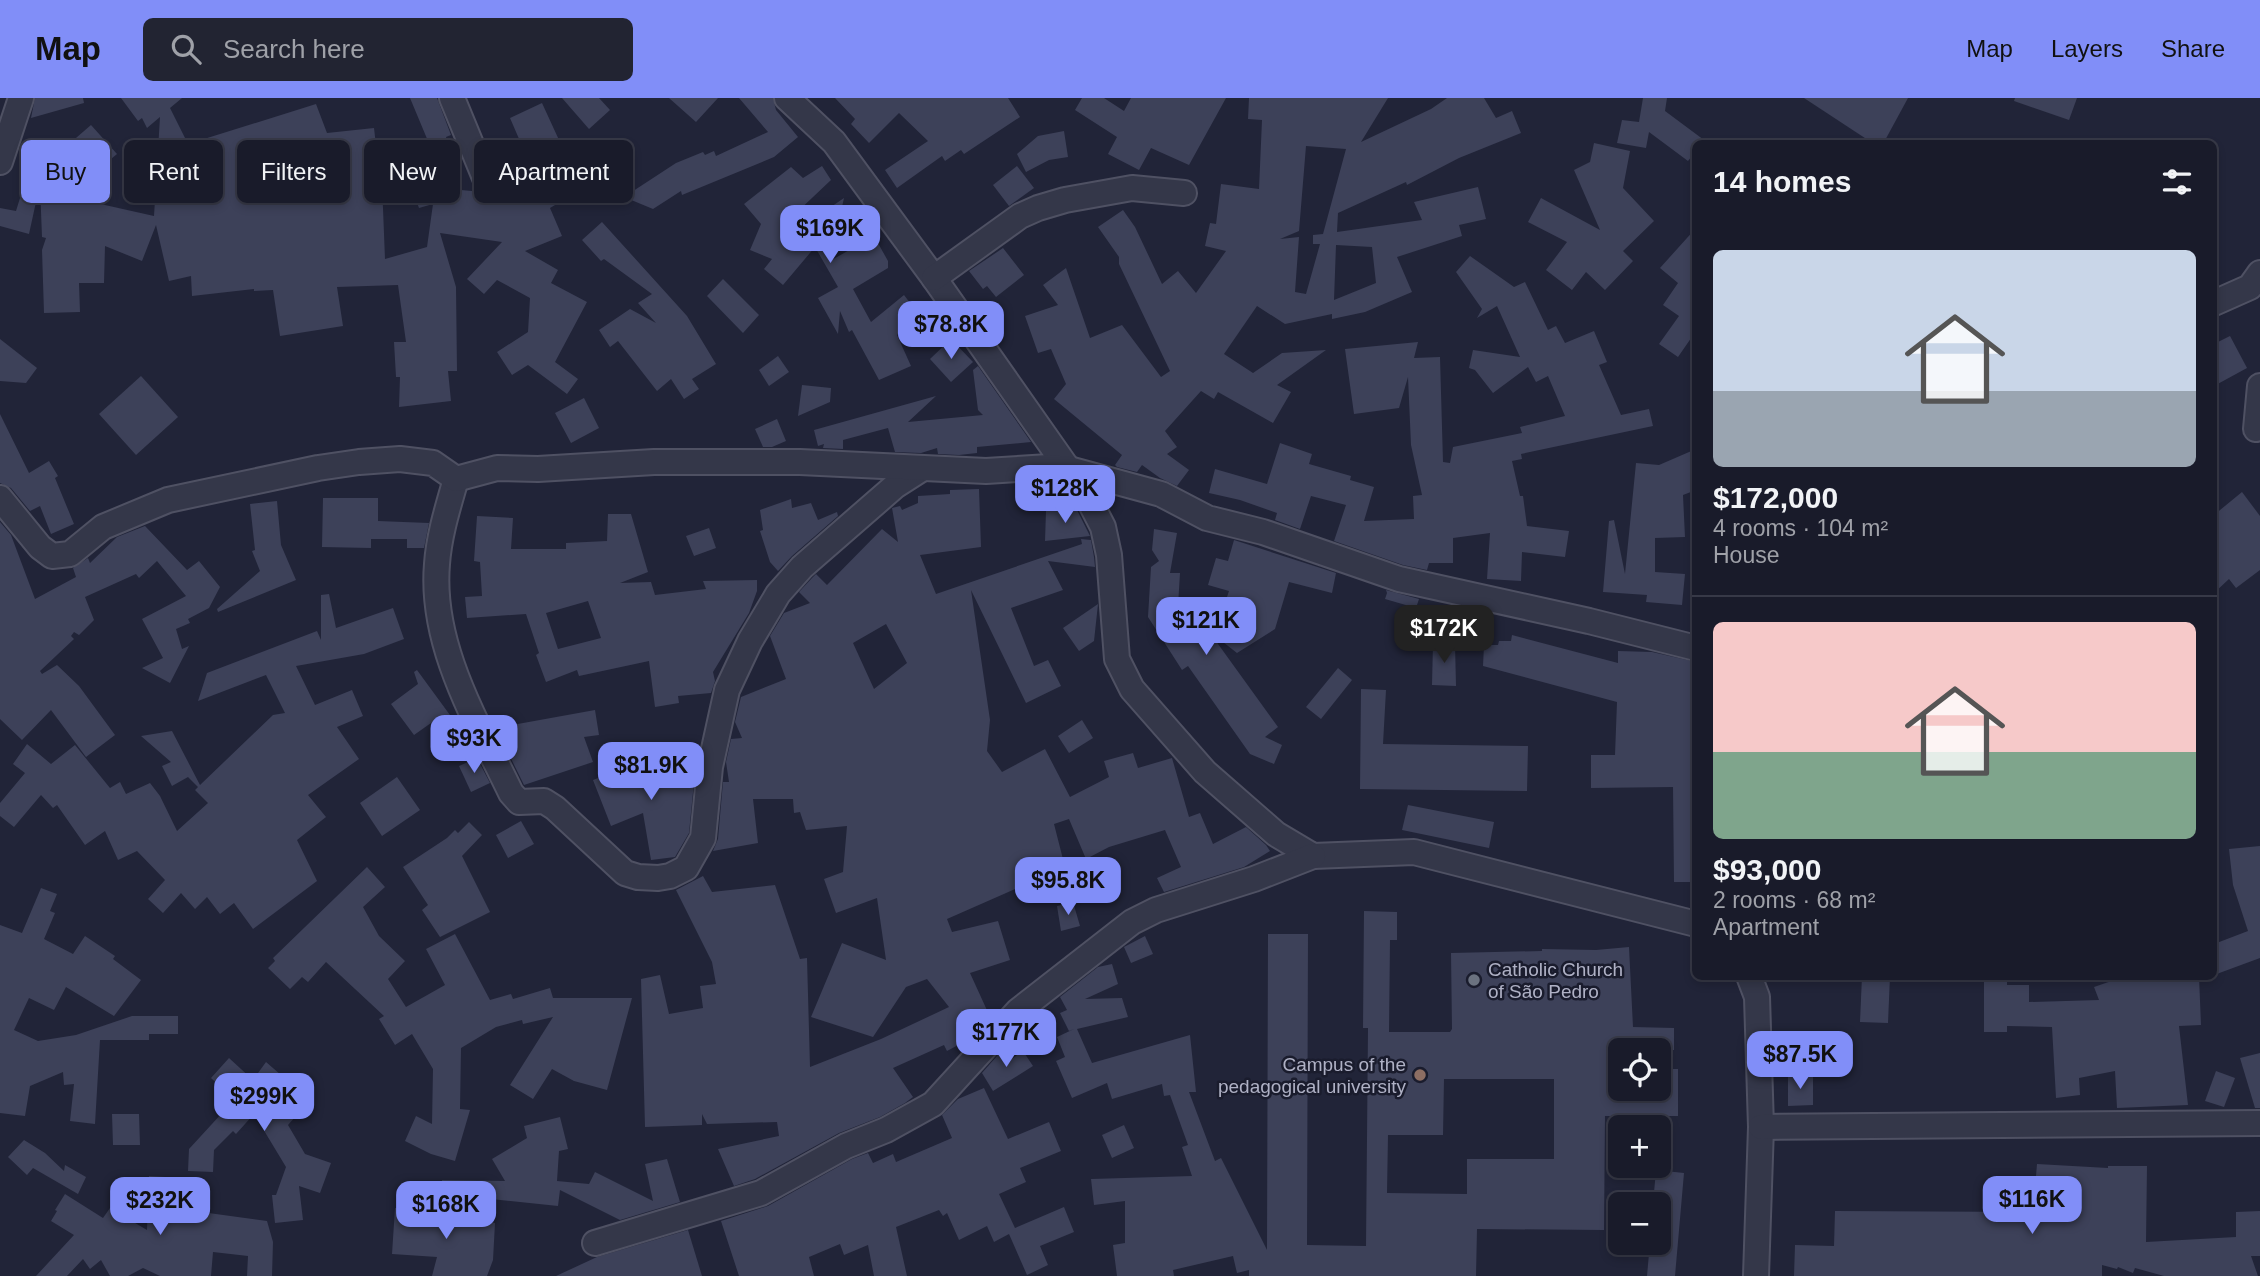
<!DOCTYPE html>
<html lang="en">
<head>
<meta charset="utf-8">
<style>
	:root { --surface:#191b2a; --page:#222432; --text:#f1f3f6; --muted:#9fa1a8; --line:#373947; --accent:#818ef8 }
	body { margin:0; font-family:Arial,sans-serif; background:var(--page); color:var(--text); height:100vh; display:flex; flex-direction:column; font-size:26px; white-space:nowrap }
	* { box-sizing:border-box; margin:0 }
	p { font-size:23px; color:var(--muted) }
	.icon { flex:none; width:38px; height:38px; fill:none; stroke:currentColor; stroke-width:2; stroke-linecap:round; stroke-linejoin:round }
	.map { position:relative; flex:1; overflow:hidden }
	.details { position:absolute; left:1692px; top:42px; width:525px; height:840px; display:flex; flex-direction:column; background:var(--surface); border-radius:10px; box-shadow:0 4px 10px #0003,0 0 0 2px var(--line) }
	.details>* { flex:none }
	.hud { position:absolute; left:21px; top:42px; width:665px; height:63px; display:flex; gap:14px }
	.controls { position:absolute; left:1608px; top:940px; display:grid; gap:14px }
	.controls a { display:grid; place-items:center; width:63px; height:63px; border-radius:10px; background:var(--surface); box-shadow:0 4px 10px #0003,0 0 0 2px var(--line); font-size:35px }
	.price { position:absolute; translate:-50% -60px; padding:0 16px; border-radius:14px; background:var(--accent); color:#111; font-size:23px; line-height:46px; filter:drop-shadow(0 2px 4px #0008) }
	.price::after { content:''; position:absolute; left:50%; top:42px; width:21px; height:16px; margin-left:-10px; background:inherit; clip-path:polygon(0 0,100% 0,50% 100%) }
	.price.selected { background:#222; color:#fff }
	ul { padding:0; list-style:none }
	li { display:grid; align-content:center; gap:14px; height:371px; padding:0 21px }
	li+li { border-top:2px solid var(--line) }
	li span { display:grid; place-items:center; height:217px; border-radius:10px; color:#555 }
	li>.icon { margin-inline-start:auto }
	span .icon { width:126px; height:126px; fill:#fffc; stroke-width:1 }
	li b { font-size:30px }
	h2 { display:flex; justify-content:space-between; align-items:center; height:84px; padding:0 21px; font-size:30px }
	.chip { padding:0 24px; border-radius:10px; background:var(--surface); box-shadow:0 4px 10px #0003,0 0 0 2px var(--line); font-size:24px; line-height:63px }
	.chip.selected { background:var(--accent); color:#111 }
	header { display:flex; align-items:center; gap:42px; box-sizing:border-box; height:98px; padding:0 35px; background:var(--accent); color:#111 }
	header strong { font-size:33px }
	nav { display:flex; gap:38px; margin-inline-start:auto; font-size:24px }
	.search { width:490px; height:63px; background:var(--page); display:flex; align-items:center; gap:18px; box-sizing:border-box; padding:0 24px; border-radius:10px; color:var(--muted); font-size:26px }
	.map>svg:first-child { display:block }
	.building { fill:#3d4159; fill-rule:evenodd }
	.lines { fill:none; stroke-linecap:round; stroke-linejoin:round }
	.street-casing { stroke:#4f5163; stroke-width:28 }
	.street { stroke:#343749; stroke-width:24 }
	.worship-dot { fill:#6b7280; stroke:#1a1c2d; stroke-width:2.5 }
	.education-dot { fill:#8d6e63; stroke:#1a1c2d; stroke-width:2.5 }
	.labels { text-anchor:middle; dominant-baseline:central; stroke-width:5; stroke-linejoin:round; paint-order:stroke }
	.poi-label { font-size:19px; fill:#afb1c5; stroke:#1a1c2d; text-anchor:start }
</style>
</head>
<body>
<header>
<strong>Map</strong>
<div class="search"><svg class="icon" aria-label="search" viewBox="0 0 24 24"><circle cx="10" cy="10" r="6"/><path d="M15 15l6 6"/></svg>Search here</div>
<nav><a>Map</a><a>Layers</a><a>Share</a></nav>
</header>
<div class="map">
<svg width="2260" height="1178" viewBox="0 0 2260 1178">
	<rect width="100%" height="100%" fill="#212438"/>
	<g class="building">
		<polygon points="35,0 83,0 84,5 31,20"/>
		<path d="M121 0H182L170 10 188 46 316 6 327 35 374 30 376 47 443 79 410 0H437L451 37 446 39 461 92 517 97 505 77 529 64 510 20 542 5 559 42 544 48 572 97 550 110 562 138 525 153 558 172 551 185 587 204 555 264 578 281 567 296 528 267 512 277 497 254 528 234 530 200 497 182 484 196 467 181 502 144 440 135 456 189 457 273H448L451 303 399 309 400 279H396L394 244H406L398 187 337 189 343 228 280 238 273 192 254 193V191L192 198 191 178 169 183 156 127 142 163 105 148 104 185H79L80 214 44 215 42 152 46 140 42 139 40 88 53 91 57 75 96 84V105L154 118 160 19 147 30 142 20 138 23ZM382 85 416 102 419 110 433 106 427 149 385 161Z"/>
		<polygon points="562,0 599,0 610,12 589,31"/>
		<polygon points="669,0 718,0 696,24"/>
		<polygon points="739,0 773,0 776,12 798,39 774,59 682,97 681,93 653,111 624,99 676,65 703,54 705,57 714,53 716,58 768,34"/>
		<polygon points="835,0 1008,0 1020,19 964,56 961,52 945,63 942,58 897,90 885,72 928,43 899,15 869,45 851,26 855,21"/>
		<polygon points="1082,0 1104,0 1124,13 1131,0 1226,0 1189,67 1151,50 1139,72 1108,56 1117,39 1075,12"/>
		<path d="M1249 0H1388L1361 44 1431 11 1447 0H1484L1496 20 1512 13 1521 35 1459 60 1407 87 1406 84 1338 115 1337 134 1422 122 1414 104 1478 89 1486 121 1459 127 1462 138 1397 159 1412 194 1365 214 1332 221V216L1285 226 1257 208 1224 256 1253 275 1282 255 1326 252 1277 287 1291 294 1273 325 1218 294 1214 301 1201 293 1165 333 1177 349 1167 356 1189 372 1177 388 1160 380 1142 367 1137 374 1117 369 1115 367 1122 357 1054 301 1066 286 1051 251 1038 255 1025 218 1058 207 1043 187 1066 170 1090 240 1122 227 1161 279 1170 273 1119 166V159L1098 129 1123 112 1135 129 1162 186 1178 173 1196 195 1226 153 1205 148 1210 125 1216 126 1221 86 1259 91 1262 22 1248 21ZM1306 48 1346 51 1323 136 1313 137V146H1320L1306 196 1295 194 1299 139 1280 141 1299 133ZM1336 147 1372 149 1376 185 1334 202Z"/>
		<polygon points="1643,0 1667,0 1665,13 1704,42 1702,46 1696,46 1696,53 1688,63 1649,34 1646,50 1617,45 1622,22 1639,24"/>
		<polygon points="1804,0 1908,0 1883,46 1874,46"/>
		<polygon points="2015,0 2077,0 2069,22 2014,3"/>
		<polygon points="91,27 117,56 94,75 69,46"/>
		<polygon points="1064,33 1068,59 1049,62 1026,74 1017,56 1038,38"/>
		<polygon points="1594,45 1630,53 1623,90 1654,123 1623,153 1633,163 1605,192 1586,174 1572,192 1546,172 1567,144 1528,124 1541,100 1600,132 1574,72 1590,64"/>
		<polygon points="822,68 831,82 794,117 803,128 844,100 830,163 874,138 888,163 888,170 853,191 871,224 904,197 920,218 902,232 901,230 902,233 897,237 911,268 879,282 852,232 849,234 840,213 838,236 818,200 838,189 815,149 783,187 764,171 772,161 750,152 761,126 744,106 791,69 803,80"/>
		<polygon points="1017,68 1034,90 1009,108 993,87"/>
		<polygon points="20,100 36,104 29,136 0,128 0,110 16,113"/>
		<polygon points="602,124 687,218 716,266 692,281 699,291 684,301 671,281 657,293 618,243 610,249 599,232 630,211 656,225 638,205 652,196 604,161 601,163 582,142"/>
		<polygon points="1696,130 1696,233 1678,259 1659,246 1679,218 1663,207 1678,185 1660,170"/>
		<polygon points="1003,150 1024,177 996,199 987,188 983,191 969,173"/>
		<polygon points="1470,158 1514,189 1525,184 1548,232 1556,228 1565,245 1594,233 1607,264 1599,267 1621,317 1649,311 1653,328 1521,356 1522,361 1512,363 1520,398 1523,398 1527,428 1569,433 1565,459 1522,454 1521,483 1487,481 1490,435 1453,440 1453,465 1429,465 1427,472 1403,467 1334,443 1346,407 1311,398 1300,431 1275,422 1277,415 1240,402 1209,395 1215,371 1267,386 1280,345 1312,356 1309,366 1351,378 1350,382 1374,389 1364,423 1414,421 1413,398 1422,397 1411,347 1408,279 1399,310 1354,316 1345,251 1418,244 1414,260 1440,259 1443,364 1450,365 1453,349 1522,335 1520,329 1565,318 1548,278 1536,284 1528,269 1493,295 1475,272 1469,270 1473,252 1520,259 1497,208 1477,220 1482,211 1456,174"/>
		<polygon points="723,181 759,217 743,235 707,198"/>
		<polygon points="2230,238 2247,270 2214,288 2214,246"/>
		<polygon points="0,241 37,270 26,285 0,283"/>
		<polygon points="951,241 973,264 951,284 930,261"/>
		<polygon points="778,258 789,274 769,288 759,272"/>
		<polygon points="978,268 1031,344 977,349 977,355 959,357 938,356 937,350 921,355 895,354 888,330 843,342 843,351 823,350 824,346 818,348 814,332 936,298 908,324 983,317 978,312 973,272"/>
		<polygon points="141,278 178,319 136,357 99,316"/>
		<polygon points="802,287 831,290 830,304 798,318"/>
		<polygon points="584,300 599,330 571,345 555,315"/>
		<polygon points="0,316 29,375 49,363 58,378 55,380 74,426 51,436 40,408 30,413 11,390 0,385"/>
		<polygon points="777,321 786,343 772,349 763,349 755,331"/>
		<polygon points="1696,351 1696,392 1683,397 1685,439 1655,440 1655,474 1685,476 1682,507 1646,504 1647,497 1603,494 1609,423 1614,422 1625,476 1636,365 1659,367"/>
		<path d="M979 391 981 449 920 457 936 496 1082 446 1081 441 1091 442 1094 459 1095 469 1048 463 1063 492 1011 510 1034 568 1048 562 1061 588 1026 605 971 492 990 622 987 653 1002 674 1045 651 1070 699 1109 679 1104 663 1133 655 1138 670 1172 660 1189 719 1200 715 1213 746 1246 729 1266 747 1270 753 1244 769 1164 794 1157 780 1181 769 1165 732 1109 749 1086 761 1069 721 1054 726 1065 769 947 821 952 834 998 823 1010 862 970 875 991 921 965 949 962 945 947 953 944 947 893 970 913 999 905 1005 880 1019 839 1035 755 1081 734 1088 718 1051 779 1038 777 1024 707 1026 702 1016V1027L645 1029 641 881 660 877 669 916 703 910 700 888 716 886 712 864 676 792 703 778 712 794 775 787 800 861 807 860 810 969 881 941 949 909 927 881 906 889 873 939 811 919 842 845 886 862 877 800 836 815 824 781 843 774 847 728 806 732 800 714 794 715 793 701H753L758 745 713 753 718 741 723 684H729L726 664 731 641 742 640 735 624 741 599 786 581 770 538 784 515 810 505 799 494 812 480 816 476 827 487 882 431 898 444 892 410 900 408 902 412 918 405V398L950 396V392ZM886 526 907 565 874 591 853 545Z"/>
		<polygon points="2242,394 2260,418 2260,472 2236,490 2229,481 2214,495 2214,417"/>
		<polygon points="323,400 378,400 378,423 429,425 424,450 407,450 407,441 371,441 371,450 322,449"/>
		<polygon points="791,401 792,410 811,405 818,422 837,414 838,418 792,458 778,473 770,464 760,433 763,432 760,412"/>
		<polygon points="277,403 281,447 296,482 218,514 217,511 260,473 252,453 255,452 250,406"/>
		<polygon points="1075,408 1090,438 1045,443 1046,413 1069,413 1069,409"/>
		<path d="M608 416H631L648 474 620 485 651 484 655 497 706 491 703 483 757 482V493L749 515 713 574 715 583 711 595 678 598 679 605 655 609 649 563 579 578 577 572 546 584 536 557 539 555 526 516 467 520 465 499 482 498 480 464 474 463 477 418 513 420 511 451H566V445L607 443ZM588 503 601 540 558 551 546 515Z"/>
		<polygon points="0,424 11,437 35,501 76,479 73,470 88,460 90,465 117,439 145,428 187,472 199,463 220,489 209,510 188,521 190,525 176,531 182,551 189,548 170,585 142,570 163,560 142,521 186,498 157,463 139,480 136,476 85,499 94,522 79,537 74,534 71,538 74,541 40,573 42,576 57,567 79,588 115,637 86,659 51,612 22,642 0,621"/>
		<polygon points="709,430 716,450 694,458 686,438"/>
		<polygon points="1154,431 1177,435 1170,475 1180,475 1178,508 1208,555 1213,539 1278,629 1265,639 1282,647 1274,666 1250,656 1188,568 1182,572 1148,519 1151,469 1159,463 1152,452"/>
		<polygon points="1234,442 1336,475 1332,495 1289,484 1275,531 1237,555 1214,537 1229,493 1208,487 1216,460 1228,463"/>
		<polygon points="1386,492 1419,501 1416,510 1385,501 1387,495"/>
		<polygon points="329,496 336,530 393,510 404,541 364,556 296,568 315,607 352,592 363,618 337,629 359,661 308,697 326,719 297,742 317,783 253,831 234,805 220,816 207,799 195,811 181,795 163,815 148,801 165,782 137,753 118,762 105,733 85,747 57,707 53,710 41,697 14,729 0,718 0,705 25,675 13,666 27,646 51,666 75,647 110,690 120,684 126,696 150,685 160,698 177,733 208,705 195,692 198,689 188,679 172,688 162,668 171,664 141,638 172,633 200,687 273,617 285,615 266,577 198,603 207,575 317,533 321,542 321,497"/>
		<polygon points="1098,506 1094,543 1079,553 1063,530"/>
		<polygon points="1512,537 1618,565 1618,553 1652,554 1696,564 1696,784 1674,784 1673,689 1591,690 1591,657 1615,657 1617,604 1483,568 1484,547 1498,547 1499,543 1511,543"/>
		<polygon points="1433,545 1455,546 1456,588 1432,587"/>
		<polygon points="1338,570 1352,582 1321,621 1306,609"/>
		<polygon points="417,572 458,628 465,649 441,657 431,625 414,637 391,606 418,586 414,574"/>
		<polygon points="1361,591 1386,592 1383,646 1528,648 1527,693 1360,691"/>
		<polygon points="595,612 599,637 584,639 593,664 524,687 496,630"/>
		<polygon points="1082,622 1093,640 1069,655 1058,638"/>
		<polygon points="676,658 681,684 694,684 689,735 675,759 651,762 643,715 611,728 593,682 636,665"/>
		<polygon points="477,660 490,685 471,694 459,668"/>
		<polygon points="397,679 420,712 382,738 360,705"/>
		<polygon points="1408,707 1494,724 1489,750 1402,732"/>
		<polygon points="521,723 534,746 508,760 496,737"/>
		<polygon points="469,724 482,737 462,758 490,814 440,839 422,812 428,807 403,769 447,740 455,732 458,735"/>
		<polygon points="2260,748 2260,860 2214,877 2214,846 2248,833 2233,787 2229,751"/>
		<polygon points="367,769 385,789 363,809 379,838 405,863 388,881 406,909 445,887 426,851 455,836 490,902 511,896 513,901 550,890 553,900 632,900 607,992 574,983 552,971 533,1001 510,987 553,919 523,926 522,922 496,929 461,950 460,1011 470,1012 455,1063 431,1056 405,1043 416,1018 432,1026 433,971 412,936 395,947 379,921 384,918 326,864 308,884 302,879 290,891 268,870 275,863 273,860"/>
		<polygon points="41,790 57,796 50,813 55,815 44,841 73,856 85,838 115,858 113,861 141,882 114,918 66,889 54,912 29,900 14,932 38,943 76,937 132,918 178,918 178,936 149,936 149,942 100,942 95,1026 70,1023 74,986 64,987 63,974 30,988 25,1018 0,1015 0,827 22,835"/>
		<polygon points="1073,804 1080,828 1061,833 1057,808"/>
		<path d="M1364 813 1397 814V842H1390L1389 934H1450L1452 931 1451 855 1542 853V851L1596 852 1629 849 1633 929 1674 930V952H1620V990H1659V971H1678V1018H1605L1604 1132 1477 1131 1476 1178H1249V1172L1237 1175 1233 1158 1173 1172 1174 1178H1117L1113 1147 1125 1145V1103L1094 1107 1091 1081 1192 1078 1182 1049 1188 1047 1170 997 1164 998 1162 986 1112 1001 1107 985 1072 1000 1056 963 1065 959 1057 939 1074 931 1069 933 1060 915 1067 912 1060 899 1098 869 1112 866 1118 886 1085 901 1122 900 1128 919 1077 931 1092 965 1190 937 1196 994H1189L1215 1063 1221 1060 1267 1152 1268 836H1308L1307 1147 1366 1148 1368 930H1363ZM1444 981H1554V1061H1467V1096L1387 1095 1388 1037H1443Z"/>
		<polygon points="1145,838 1153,856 1131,865 1124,849"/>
		<polygon points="1862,878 1890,878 1888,925 1860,924"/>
		<polygon points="1984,878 2007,878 2007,887 2029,887 2029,904 2099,902 2094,889 2126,878 2199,878 2201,927 2179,928 2188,1007 2117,1010 2115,973 2079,980 2080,997 2056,1000 2052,929 2007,928 2007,934 1984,934"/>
		<polygon points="1004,950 1010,962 1023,953 1033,968 993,993 982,975"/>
		<polygon points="2260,955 2260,1010 2255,1010 2240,960"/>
		<polygon points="229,960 253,982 266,964 310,1002 288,1027 305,1056 331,1065 320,1095 299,1088 303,1122 275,1125 272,1097 276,1097 286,1069 254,1016 236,1036 233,1033 214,1052 213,1074 188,1073 189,1051 234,1002 211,980"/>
		<polygon points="2216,973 2235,980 2224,1009 2205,1003"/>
		<polygon points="1788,979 1813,979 1813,1007 1788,1008"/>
		<polygon points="984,990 1008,1041 1049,1024 1061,1053 1020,1070 1026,1084 999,1096 1015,1130 1064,1109 1074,1134 1040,1148 1048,1167 1027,1177 1009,1136 994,1144 987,1128 959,1142 947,1115 943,1118 939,1112 896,1129 907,1178 874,1178 868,1147 844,1157 840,1146 809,1159 814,1178 739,1178 721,1123 768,1108 852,1061 868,1055 873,1065 893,1056 896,1064 952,1040 942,1017 958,1001"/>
		<polygon points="112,1016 139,1016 140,1047 113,1047"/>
		<polygon points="560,1019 568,1051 559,1053 557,1083 589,1086 595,1074 653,1103 645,1066 667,1061 680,1104 620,1122 560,1092 558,1108 442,1096 442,1082 505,1083 492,1061 527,1040 524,1028"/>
		<polygon points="1124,1027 1134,1050 1112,1060 1102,1037"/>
		<polygon points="24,1042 45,1055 64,1073 65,1067 86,1079 78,1096 33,1070 27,1077 8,1059"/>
		<polygon points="2037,1066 2108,1070 2108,1068 2147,1068 2146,1144 2236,1139 2236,1114 2260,1113 2260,1158 2251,1158 2258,1178 2164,1178 2135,1170 2133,1175 2118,1169 2117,1171 2102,1167 2102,1178 1794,1178 1795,1147 1834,1148 1835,1113 2033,1114"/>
		<polygon points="1656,1072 1684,1075 1675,1178 1647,1178 1650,1144 1659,1144 1659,1106 1653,1106"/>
		<polygon points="149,1078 198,1081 194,1113 267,1123 273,1144 272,1178 247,1178 248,1158 213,1154 211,1178 160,1178 143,1170 128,1178 110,1178 101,1162 90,1171 83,1161 67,1178 36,1178 74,1137 51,1123 57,1113 55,1112 65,1096 103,1120 110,1110 147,1132"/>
		<polygon points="395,1110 452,1114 495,1125 493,1162 487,1178 432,1178 437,1159 392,1156"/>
		<polygon points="688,1132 702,1178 556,1178 597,1159"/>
	</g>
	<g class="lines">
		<g class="street-casing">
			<g id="street">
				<polyline points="452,0 485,80"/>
				<polyline points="787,0 834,44 934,180 1087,398 1103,429 1109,457 1117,561 1132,591 1205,674 1276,736 1313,758 1414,754 1696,826"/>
				<polyline points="0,64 21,0"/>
				<polyline points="934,180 1020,118 1038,110 1065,102 1132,90 1184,95"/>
				<polyline points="2214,205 2250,189 2260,175"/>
				<polyline points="2256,331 2260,288"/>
				<path d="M456 381C448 409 439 437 437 466 430 548 477 624 511 695L519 704 544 703 555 710 625 775 638 779 658 780 670 778 686 770 703 740 710 669 727 592 750 543 778 496 802 469 895 388 920 372"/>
				<polyline points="0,400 40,449 52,458 70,456 103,429 168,402 318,370 359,364 400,361 433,365 456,381 497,370 538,371 654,364 800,364 986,373 1049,369 1069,371 1161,396 1207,420 1263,434 1399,481 1589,523 1696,550"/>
				<polyline points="1749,878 1757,899 1761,1029 1756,1178"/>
				<polyline points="1761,1029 2260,1025"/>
				<polyline points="595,1145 761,1095 846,1048 886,1032 933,1006 1018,913 1132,824 1156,812 1254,781 1313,758"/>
			</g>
		</g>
		<use href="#street" class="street"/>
	</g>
	<circle class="worship-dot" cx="1474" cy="882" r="7"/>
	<circle class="education-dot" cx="1420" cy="977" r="7"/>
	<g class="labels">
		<g class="poi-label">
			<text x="1488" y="871">Catholic Church<tspan x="1488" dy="22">of São Pedro</tspan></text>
			<text x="1406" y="966" text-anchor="end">Campus of the<tspan x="1406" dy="22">pedagogical university</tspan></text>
		</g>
	</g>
</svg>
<div class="controls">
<a><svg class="icon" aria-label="locate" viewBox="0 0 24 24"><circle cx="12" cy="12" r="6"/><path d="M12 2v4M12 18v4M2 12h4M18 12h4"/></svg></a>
<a>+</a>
<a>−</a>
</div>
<b class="price" style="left:830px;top:167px">$169K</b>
<b class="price" style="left:951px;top:263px">$78.8K</b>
<b class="price" style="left:1065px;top:427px">$128K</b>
<b class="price" style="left:1206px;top:559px">$121K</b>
<b class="price selected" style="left:1444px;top:567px">$172K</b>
<b class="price" style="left:474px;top:677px">$93K</b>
<b class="price" style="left:651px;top:704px">$81.9K</b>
<b class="price" style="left:1068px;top:819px">$95.8K</b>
<b class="price" style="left:1006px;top:971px">$177K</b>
<b class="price" style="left:1800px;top:993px">$87.5K</b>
<b class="price" style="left:264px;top:1035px">$299K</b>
<b class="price" style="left:2032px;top:1138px">$116K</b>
<b class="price" style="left:160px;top:1139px">$232K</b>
<b class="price" style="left:446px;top:1143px">$168K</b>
<div class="hud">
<a class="chip selected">Buy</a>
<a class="chip">Rent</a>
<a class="chip">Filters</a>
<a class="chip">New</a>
<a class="chip">Apartment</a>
</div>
<section class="details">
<h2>14 homes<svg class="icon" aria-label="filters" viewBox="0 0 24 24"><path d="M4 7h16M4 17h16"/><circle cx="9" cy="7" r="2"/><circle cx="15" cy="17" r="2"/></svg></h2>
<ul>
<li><span style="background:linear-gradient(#c9d6e8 65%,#9aa5b1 0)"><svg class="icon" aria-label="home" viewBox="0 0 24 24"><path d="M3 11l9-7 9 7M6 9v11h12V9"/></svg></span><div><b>$172,000</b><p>4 rooms · 104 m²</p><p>House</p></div></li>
<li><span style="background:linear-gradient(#f6c9c9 60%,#7fa58c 0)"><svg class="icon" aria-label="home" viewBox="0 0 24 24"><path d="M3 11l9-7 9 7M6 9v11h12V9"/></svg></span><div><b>$93,000</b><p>2 rooms · 68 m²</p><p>Apartment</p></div></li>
</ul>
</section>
</div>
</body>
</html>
